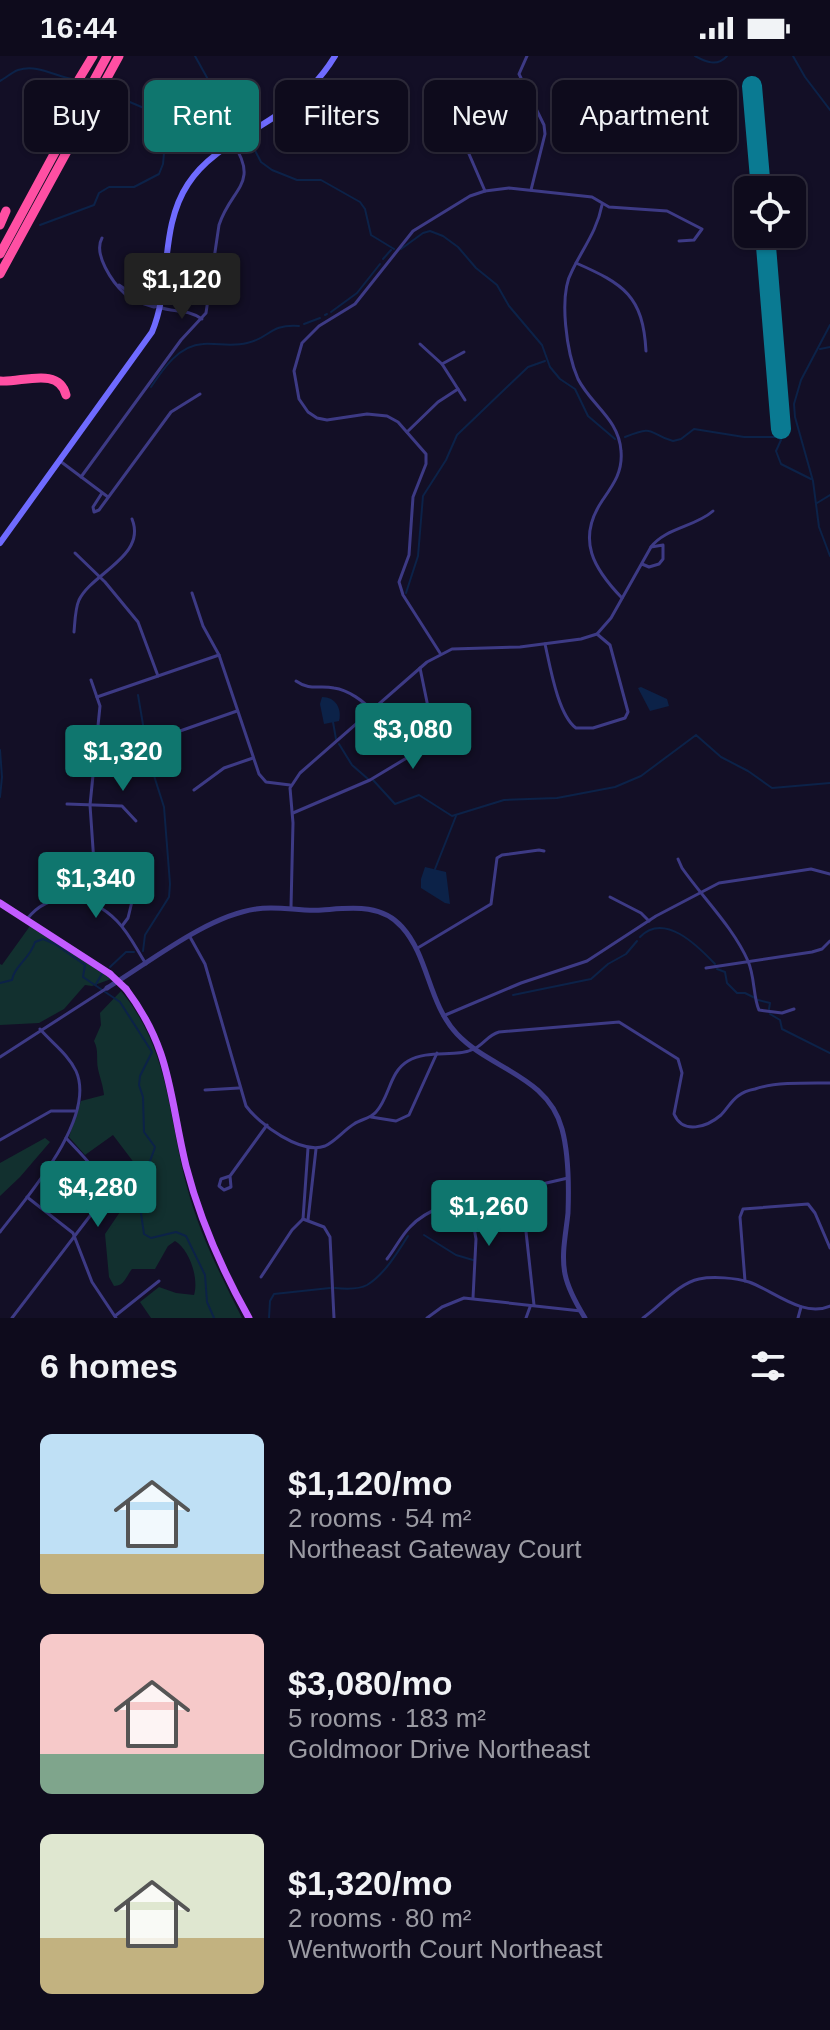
<!DOCTYPE html>
<html lang="en">
<head>
<meta charset="utf-8">
<style>
	:root { --surface:#0e0b1c; --page:#1c1929; --text:#f1f3f6; --muted:#9b9ba3; --line:#2e2b3b; --accent:#0f766e }
	body { margin:0; font-family:Arial,sans-serif; background:var(--page); color:var(--text); height:100vh; display:flex; flex-direction:column; font-size:30px; white-space:nowrap }
	* { box-sizing:border-box; margin:0 }
	p { font-size:26px; color:var(--muted) }
	.icon { flex:none; width:44px; height:44px; fill:none; stroke:currentColor; stroke-width:2; stroke-linecap:round; stroke-linejoin:round }
	.map { position:relative; height:1262px; overflow:hidden }
	.panel { display:flex; flex-direction:column; background:var(--surface); flex:1 }
	.panel>* { flex:none }
	.banner { position:absolute; left:24px; top:24px; width:782px; height:72px; display:flex; gap:16px }
	.buttons { position:absolute; left:734px; top:120px; display:grid; gap:16px }
	.buttons a { display:grid; place-items:center; width:72px; height:72px; border-radius:12px; background:var(--surface); box-shadow:0 2px 6px #0004,0 0 0 2px var(--line); font-size:40px }
	.price { position:absolute; translate:-50% -68px; padding:0 18px; border-radius:8px; background:var(--accent); color:#fff; font-size:26px; line-height:52px; filter:drop-shadow(0 2px 4px #0008) }
	.price::after { content:''; position:absolute; left:50%; top:48px; width:24px; height:18px; margin-left:-12px; background:inherit; clip-path:polygon(0 0,100% 0,50% 100%) }
	.price.current { background:#222; color:#fff }
	ul { padding:0; list-style:none }
	li { display:flex; align-items:center; gap:24px; height:200px; padding:0 40px }
	li span { display:grid; place-items:center; flex:none; width:224px; height:160px; border-radius:12px; color:#555 }
	li>.icon { margin-inline-start:auto }
	span .icon { width:96px; height:96px; fill:#fffc; stroke-width:1 }
	li b { font-size:34px }
	h2 { display:flex; justify-content:space-between; align-items:center; height:96px; padding:0 40px; font-size:34px }
	.chip { padding:0 28px; border-radius:12px; background:var(--surface); box-shadow:0 2px 6px #0004,0 0 0 2px var(--line); font-size:28px; line-height:72px }
	.chip.current { background:var(--accent); color:#fff }
	.status { display:flex; justify-content:space-between; align-items:center; height:56px; padding:0 40px; background:var(--surface); direction:ltr }
	.status svg { height:22px; fill:currentColor }
	.map>svg:first-child { display:block }
	.green { fill:#12302f }
	.water { fill:#0c2248 }
	.lines { fill:none; stroke-linecap:round; stroke-linejoin:round }
	.stream { stroke:#0c2248; stroke-width:2 }
	.runway { stroke:#0a7a92; stroke-width:20 }
	.minor { stroke:#3d3a85; stroke-width:3 }
	.tertiary { stroke:#3d3a85; stroke-width:5 }
	.secondary { stroke:#6f6bff; stroke-width:6 }
	.primary { stroke:#c25bff; stroke-width:7 }
	.motorway { stroke:#ff4fa3; stroke-width:9 }
	.primary-bridge { stroke:#c25bff; stroke-width:7 }
</style>
</head>
<body>
<div class="status"><b>16:44</b><svg viewBox="0 0 49 12"><path d="M0 12V9h3v3zM5 12V6h3v6zM10 12V3h3v9zM15 12V0h3v12zM26 1h20v11H26zM47 4h2v5h-2z"/></svg></div>
<div class="map">
<svg width="830" height="1262" viewBox="0 0 830 1262">
	<rect width="100%" height="100%" fill="#130f26"/>
	<g class="green">
		<polygon points="30,870 111,923 92,930 85,929 64,953 39,967 0,969 0,908 2,909"/>
		<path d="M121 935C170 994 168 1061 187 1131 199 1177 221 1220 242 1262H151L140 1246 159 1231 176 1237 194 1239C199 1223 190 1194 175 1185L168 1190 155 1213H132C126 1220 125 1230 114 1230L109 1221 105 1178 124 1150 138 1112 113 1079 85 1099 69 1081 81 1045 104 1039C103 1029 100 1022 98 1013 96 1002 99 995 94 985L101 969 100 957Z"/>
		<polygon points="45,1082 50,1086 20,1121 0,1140 0,1107"/>
	</g>
	<g class="water">
		<polygon points="641,631 667,643 669,650 650,655 638,632"/>
		<path d="M322 641C336 641 342 653 339 665L324 668 320 648Z"/>
		<polygon points="425,811 446,816 450,848 445,847 421,832 421,823"/>
	</g>
	<g class="lines">
		<g class="stream">
			<polyline points="195,0 210,27 228,47 243,72"/>
			<path d="M695 0C706 6 717 11 727 0"/>
			<polyline points="793,0 805,21 830,54"/>
			<path d="M0 25C6 22 12 16 18 14 38 8 54 20 72 23"/>
			<polyline points="111,38 165,61 175,59 208,42 232,53"/>
			<polyline points="249,83 261,106 272,114 297,124 321,124 360,146 365,153 371,179 394,193"/>
			<polyline points="40,169 94,149 99,137 109,131 134,131 159,118 163,108 166,75 180,56"/>
			<polyline points="401,193 423,177 430,175 443,180 458,191 476,212 497,229 509,250 542,289 550,311 560,323 575,333 588,360 615,383"/>
			<polyline points="383,203 391,194"/>
			<polyline points="331,256 357,237 380,208"/>
			<polyline points="325,259 327,258"/>
			<polyline points="304,268 320,262"/>
			<polyline points="830,269 801,324 794,348 795,361 813,425 819,471 830,500"/>
			<polyline points="820,293 830,291"/>
			<path d="M151 331C163 313 179 289 203 288 218 287 232 291 247 287 271 282 268 268 299 270"/>
			<path d="M625 381C657 368 647 378 673 385L681 383 694 373 744 381H778L781 384 776 395 781 408 811 423"/>
			<polyline points="817,447 830,439"/>
			<polyline points="406,537 418,500 423,440 446,404 457,379 528,311 545,305"/>
			<polyline points="138,639 149,704 164,751 170,828 169,841 145,879 143,895"/>
			<polyline points="333,666 336,683"/>
			<polyline points="339,688 352,709 368,723"/>
			<polyline points="0,694 2,721 0,741"/>
			<polyline points="373,724 395,748 419,739 452,760 504,744 557,742 615,731 641,720 696,679 721,701 748,715 772,732 830,727"/>
			<polyline points="435,813 456,760"/>
			<path d="M640 881C664 856 697 889 715 908"/>
			<polyline points="110,911 126,896 134,896"/>
			<polyline points="717,913 725,916 727,927 737,937 745,937 755,942"/>
			<path d="M0 927 12 924C14 910 30 903 35 886L43 883 55 888 85 909 83 921 120 946 152 996 140 1020 139 1029 143 1041 144 1076 155 1091C151 1105 143 1119 139 1134 138 1139 143 1171 144 1178L151 1182 176 1176 186 1180 205 1219 207 1246 214 1262"/>
			<polyline points="96,928 103,916"/>
			<polyline points="513,939 591,923 608,908 626,898 637,885"/>
			<polyline points="758,944 770,947 769,953"/>
			<polyline points="770,958 780,964 782,973 830,997"/>
			<polyline points="424,1179 456,1199 473,1204"/>
			<path d="M335 1232C345 1233 358 1234 367 1229 384 1219 398 1196 408 1180"/>
			<polyline points="269,1262 270,1245 274,1238 330,1232"/>
		</g>
		<g class="runway">
			<polyline points="752,30 761,134"/>
			<polyline points="765,178 781,373"/>
		</g>
		<g class="minor">
			<polyline points="527,0 519,18 544,69 545,78 531,134"/>
			<polyline points="450,54 485,135"/>
			<path d="M602 149C597 175 583 192 572 215 558 240 567 298 578 323 591 349 619 363 621 395 623 416 613 429 602 445 576 484 594 513 622 542"/>
			<path d="M102 182C93 198 112 226 125 238 133 245 144 248 154 251L157 250"/>
			<path d="M576 207C624 228 643 240 646 295"/>
			<path d="M119 229C131 238 145 245 159 251 174 257 186 252 202 263"/>
			<polyline points="420,288 442,308 465,344"/>
			<polyline points="442,308 464,296"/>
			<polyline points="407,376 438,346 458,333"/>
			<polyline points="60,405 108,441"/>
			<path d="M81 421 181 284 206 257 219 169C231 132 260 128 233 87"/>
			<polyline points="102,437 93,451 94,456 99,454 171,356 200,338"/>
			<path d="M651 491C665 472 695 471 713 455"/>
			<polyline points="75,497 105,526 138,566 158,620"/>
			<polyline points="192,537 203,570 219,599 259,718 266,726 290,729"/>
			<path d="M74 576C75 566 75 553 79 544 92 517 147 500 132 463"/>
			<path d="M545 588C550 610 558 659 576 672H593L625 662 628 656 610 589 597 578"/>
			<polyline points="440,597 403,539 399,526 409,499 413,441 426,408 426,398 398,366 387,360 367,358 327,364 317,362 308,356 299,343 294,315 302,287 319,270 355,248 413,175 470,140 485,135 509,132 592,141 609,151 667,155 702,173 694,184 679,185"/>
			<path d="M296 625C310 635 319 629 334 632 348 634 364 645 373 656"/>
			<polyline points="97,641 219,599"/>
			<polyline points="174,681 180,675 237,655"/>
			<polyline points="95,696 122,692"/>
			<polyline points="194,734 224,712 253,702"/>
			<polyline points="67,748 122,750 136,765"/>
			<polyline points="293,757 370,724 435,685 420,612"/>
			<path d="M678 803 682 812C703 842 733 871 748 905 755 921 753 941 759 954L782 957 794 953"/>
			<polygon points="122,825 144,827 144,832 120,830"/>
			<polyline points="610,841 641,857 649,865"/>
			<polyline points="89,846 94,807 90,749 100,650 91,624"/>
			<polyline points="291,851 293,767 290,732 300,717 427,606 452,593 520,591 581,583 597,578 611,562 651,491 663,489 663,503 659,508 649,511 642,508"/>
			<path d="M27 863C50 833 92 839 117 865 129 877 137 894 146 908"/>
			<polyline points="122,870 128,862 135,833"/>
			<path d="M190 881 205 908 246 1050C259 1068 301 1099 325 1090 336 1085 344 1074 354 1068 361 1063 370 1063 376 1056 390 1041 389 1016 408 1005 428 993 456 1002 474 993 484 988 488 979 499 976L619 966 678 1003 682 1017 674 1058C683 1079 707 1071 721 1059 727 1053 731 1045 738 1040 743 1036 749 1034 755 1033 774 1026 809 1027 830 1027"/>
			<polyline points="416,893 491,848 497,802 502,799 539,794 544,795"/>
			<polyline points="706,912 812,896 822,893 830,885"/>
			<polyline points="443,960 521,927 587,905 656,860 719,827 811,813 830,818"/>
			<polyline points="0,1001 107,932"/>
			<polyline points="205,1034 239,1032"/>
			<polyline points="371,1061 396,1065 409,1059 437,997"/>
			<polyline points="0,1084 51,1055 75,1055"/>
			<polyline points="230,1120 231,1131 224,1134 219,1130 221,1123 230,1120 267,1069"/>
			<polyline points="542,1128 568,1122"/>
			<polyline points="27,1141 73,1177 92,1226 116,1262"/>
			<polyline points="519,1141 523,1148 534,1249"/>
			<polyline points="469,1143 476,1183 473,1242"/>
			<polyline points="303,1163 324,1171 330,1181 334,1262"/>
			<polyline points="303,1163 308,1092"/>
			<polyline points="308,1164 316,1093"/>
			<path d="M0 1176C27 1141 97 1062 76 1015 68 998 52 987 40 973"/>
			<path d="M387 1203C395 1193 401 1180 410 1171 431 1148 471 1142 499 1135"/>
			<polyline points="261,1221 292,1174 303,1163"/>
			<polyline points="745,1225 740,1161 743,1153 808,1148 815,1157 830,1192"/>
			<polyline points="115,1260 159,1225"/>
			<path d="M12 1262 106 1139C108 1123 77 1094 66 1082"/>
			<polyline points="427,1262 442,1251 464,1242 581,1255"/>
			<polyline points="526,1262 530,1251"/>
			<path d="M643 1262C660 1250 679 1227 699 1223 713 1220 736 1222 749 1226 774 1235 803 1262 830 1250"/>
			<polyline points="798,1262 801,1251"/>
		</g>
		<path class="tertiary" d="M107 932C150 906 207 860 256 853 278 849 300 856 322 854 350 852 381 847 402 871 429 901 428 947 457 978 490 1013 548 1020 562 1073 569 1099 569 1130 568 1157 566 1177 561 1198 565 1218 568 1233 577 1249 585 1262"/>
		<path class="secondary" d="M0 487 152 276C172 228 159 172 188 128 210 94 248 80 280 57 302 42 321 23 335 0"/>
		<g class="primary">
			<polyline points="0,847 110,918"/>
			<path d="M126 933C172 994 169 1040 186 1110 200 1164 222 1214 249 1262"/>
		</g>
		<g class="motorway">
			<polyline points="79,23 93,0"/>
			<polyline points="0,169 6,155"/>
			<polyline points="0,198 107,0"/>
			<polyline points="0,218 119,0"/>
			<path d="M0 325C21 327 59 310 66 339"/>
		</g>
		<polyline class="primary-bridge" points="110,918 126,933"/>
	</g>
</svg>
<div class="buttons">
<a><svg class="icon" aria-label="locate" viewBox="0 0 24 24"><circle cx="12" cy="12" r="6"/><path d="M12 2v4M12 18v4M2 12h4M18 12h4"/></svg></a>
</div>
<b class="price current" style="left:182px;top:265px">$1,120</b>
<b class="price" style="left:413px;top:715px">$3,080</b>
<b class="price" style="left:123px;top:737px">$1,320</b>
<b class="price" style="left:96px;top:864px">$1,340</b>
<b class="price" style="left:98px;top:1173px">$4,280</b>
<b class="price" style="left:489px;top:1192px">$1,260</b>
<div class="banner">
<a class="chip">Buy</a>
<a class="chip current">Rent</a>
<a class="chip">Filters</a>
<a class="chip">New</a>
<a class="chip">Apartment</a>
</div>
</div>
<section class="panel">
<h2>6 homes<svg class="icon" aria-label="filters" viewBox="0 0 24 24"><path d="M4 7h16M4 17h16"/><circle cx="9" cy="7" r="2"/><circle cx="15" cy="17" r="2"/></svg></h2>
<ul>
<li><span style="background:linear-gradient(#bfe0f5 75%,#c2b280 0)"><svg class="icon" aria-label="home" viewBox="0 0 24 24"><path d="M3 11l9-7 9 7M6 9v11h12V9"/></svg></span><div><b>$1,120/mo</b><p>2 rooms · 54 m²</p><p>Northeast Gateway Court</p></div></li>
<li><span style="background:linear-gradient(#f6c9c9 75%,#7fa58c 0)"><svg class="icon" aria-label="home" viewBox="0 0 24 24"><path d="M3 11l9-7 9 7M6 9v11h12V9"/></svg></span><div><b>$3,080/mo</b><p>5 rooms · 183 m²</p><p>Goldmoor Drive Northeast</p></div></li>
<li><span style="background:linear-gradient(#dfe7d0 65%,#c2b280 0)"><svg class="icon" aria-label="home" viewBox="0 0 24 24"><path d="M3 11l9-7 9 7M6 9v11h12V9"/></svg></span><div><b>$1,320/mo</b><p>2 rooms · 80 m²</p><p>Wentworth Court Northeast</p></div></li>
</ul>
</section>
</body>
</html>
